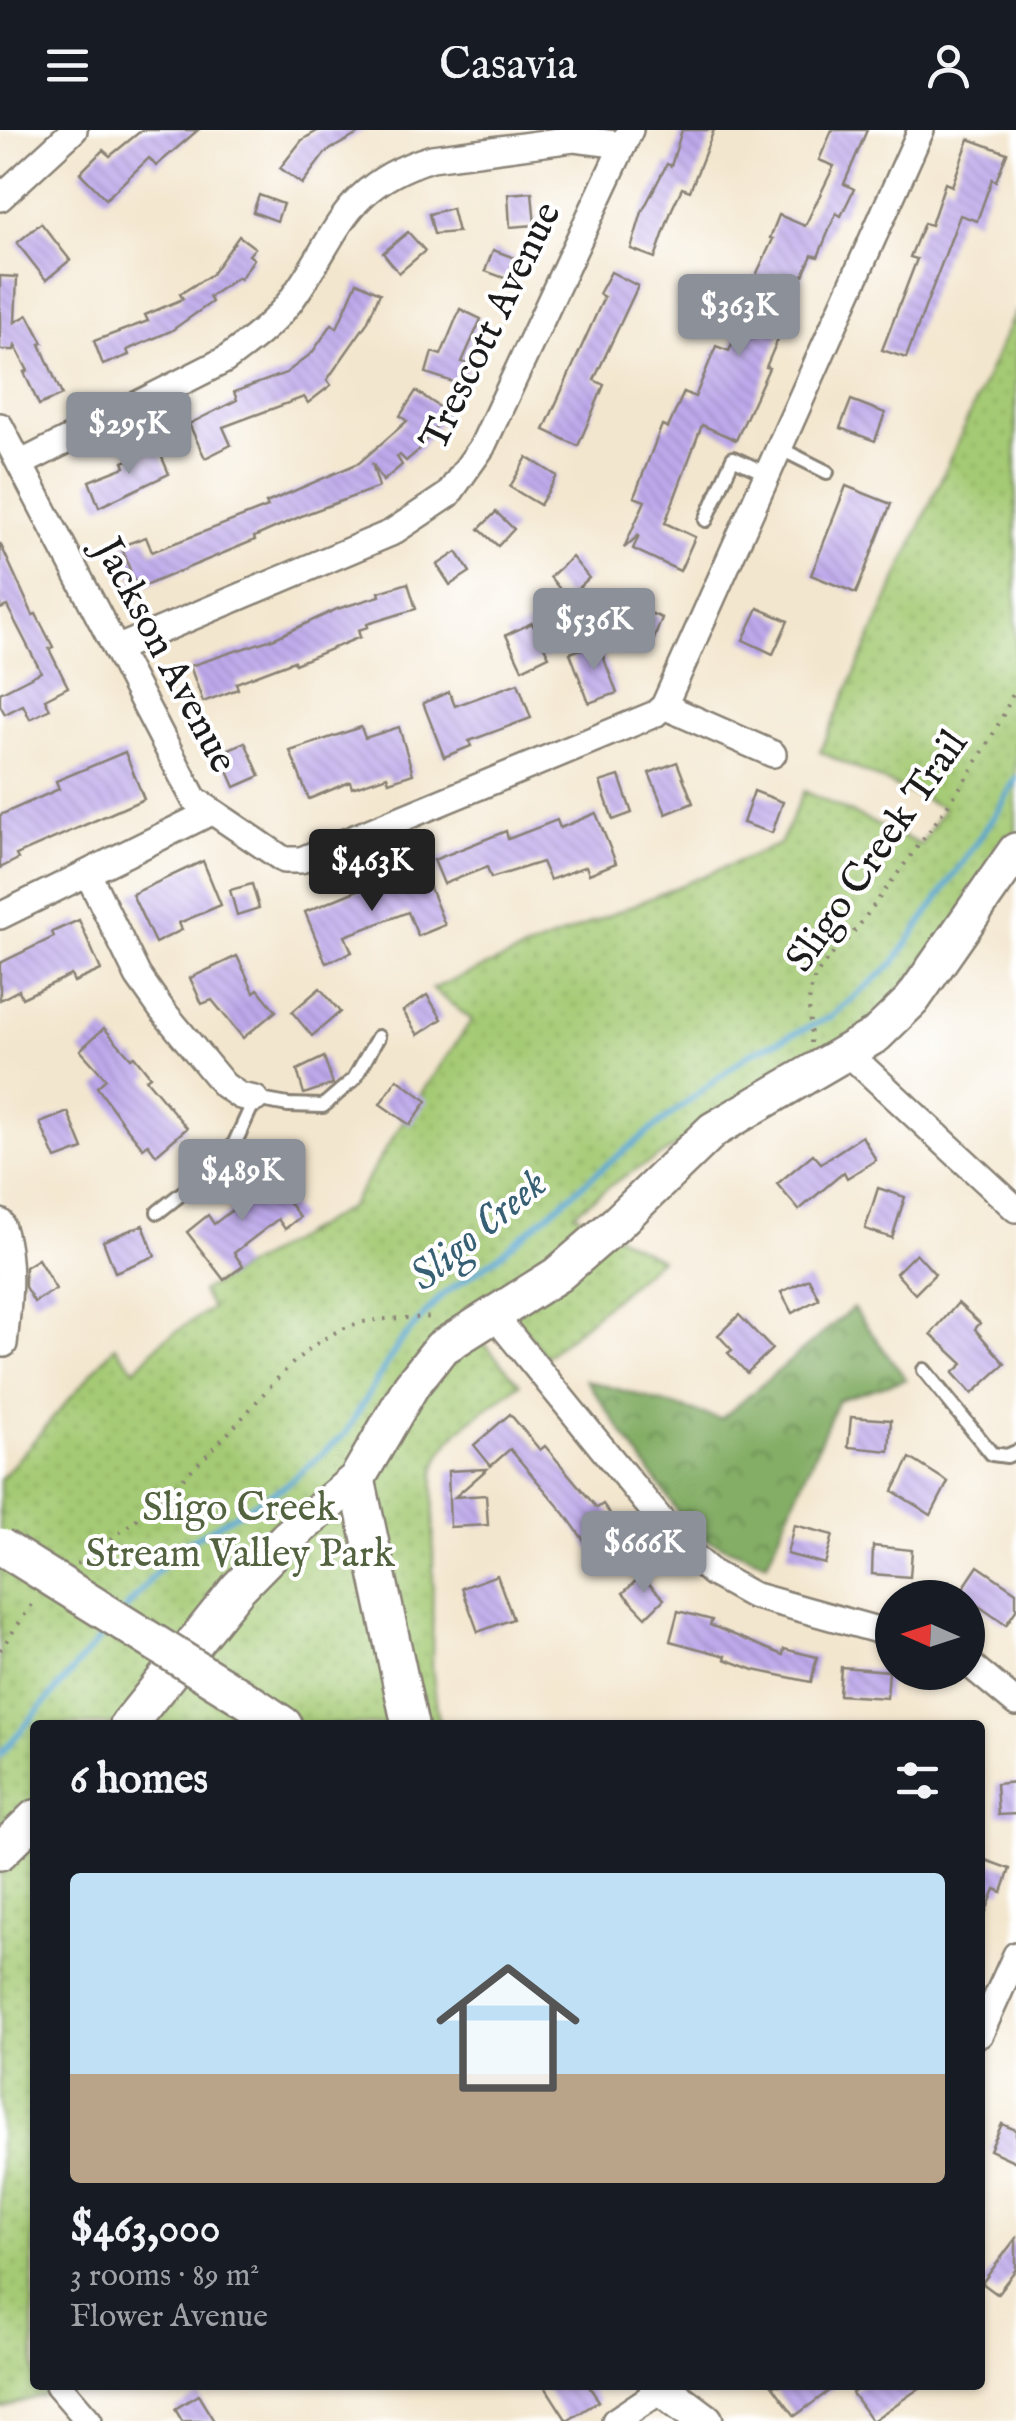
<!DOCTYPE html>
<html lang="en">
<head>
<meta charset="utf-8">
<style>
	:root { --surface:#171b24; --page:#242831; --text:#f1f3f6; --muted:#9ea1a6; --accent:#8c9099 }
	body { margin:0; font-family:"IM FELL English",serif; background:var(--page); color:var(--text); height:100vh; display:flex; flex-direction:column; font-size:38px; white-space:nowrap }
	* { box-sizing:border-box; margin:0 }
	p { font-size:32px; color:var(--muted) }
	.icon { flex:none; width:55px; height:55px; fill:none; stroke:currentColor; stroke-width:2; stroke-linecap:round; stroke-linejoin:round }
	.map { position:relative; flex:1; overflow:hidden }
	.details { position:absolute; left:30px; top:1590px; width:955px; height:670px; display:flex; flex-direction:column; background:var(--surface); border-radius:10px; box-shadow:0 2px 8px #0004 }
	.details>* { flex:none }
	.needle { width:65px; rotate:273deg }
	.controls { position:absolute; left:875px; top:1450px; display:grid; gap:20px }
	.controls a { display:grid; place-items:center; width:110px; height:110px; border-radius:50%; background:var(--surface); box-shadow:0 2px 8px #0004; font-size:50px }
	.price { position:absolute; translate:-50% -85px; padding:0 22px; border-radius:10px; background:var(--accent); color:#fff; font-size:32px; line-height:65px; filter:drop-shadow(0 2px 5px #0008) }
	.price::after { content:''; position:absolute; left:50%; top:60px; width:30px; height:22px; margin-left:-15px; background:inherit; clip-path:polygon(0 0,100% 0,50% 100%) }
	.price.current { background:#222; color:#fff }
	ul { padding:0; list-style:none }
	li { display:grid; align-content:center; gap:20px; height:530px; padding:0 40px }
	li span { display:grid; place-items:center; height:310px; border-radius:10px; color:#555 }
	li>.icon { margin-inline-start:auto }
	span .icon { width:180px; height:180px; fill:#fffc; stroke-width:1 }
	li b { font-size:42px }
	h2 { display:flex; justify-content:space-between; align-items:center; height:120px; padding:0 40px; font-size:42px }
	header { display:flex; justify-content:space-between; align-items:center; height:130px; padding:0 40px; background:var(--surface); font-size:45px; font-weight:600 }
	.map>svg:first-child { display:block }
	.forest { fill:url(#forest-crowns); stroke:#506541; stroke-width:2.5 }
	.park { fill:url(#park-dots); stroke:#607348; stroke-width:2.5 }
	.lines { fill:none; stroke-linecap:round; stroke-linejoin:round }
	.stream { stroke:#52a3cd; stroke-width:6 }
	.building { fill:url(#building-back-hatch) }
	.lane-casing { stroke:#888175; stroke-width:18 }
	.street-casing { stroke:#888175; stroke-width:30 }
	.secondary-casing { stroke:#888175; stroke-width:40 }
	.path { stroke:#888175; stroke-width:4; stroke-dasharray:2.5 8; stroke-linecap:butt }
	.lane { stroke:#fff; stroke-width:12 }
	.street { stroke:#fff; stroke-width:25 }
	.secondary { stroke:#fff; stroke-width:35 }
	.secondary-bridge-casing { stroke:#888175; stroke-width:40; stroke-linecap:butt }
	.secondary-bridge { stroke:#fff; stroke-width:35 }
	.labels { text-anchor:middle; dominant-baseline:central; stroke-width:8; stroke-linejoin:round; paint-order:stroke }
	.street-label { font-size:40px; fill:#1c1c1c; stroke:#fff }
	.park-label { font-size:40px; fill:#53623f; stroke:#fff }
	.water-label { font-size:42px; font-style:italic; fill:#376074; stroke:#fff }
</style>
</head>
<body>
<header><svg class="icon" aria-label="menu" viewBox="0 0 24 24"><path d="M4 6h16M4 12h16M4 18h16"/></svg>Casavia<svg class="icon" aria-label="person" viewBox="0 0 24 24"><circle cx="12" cy="8" r="4"/><path d="M4 21q1-7 8-7t8 7"/></svg></header>
<div class="map">
<svg width="1016" height="2291" viewBox="0 0 1016 2291">
	<defs>
		<pattern id="forest-crowns" width="20" height="18" patternUnits="userSpaceOnUse" patternTransform="scale(2.5)"><rect width="20" height="18" fill="#84ae66"/><path d="M2 6a3 3 0 1 1 6 0M12 15a3 3 0 1 1 6 0" fill="none" stroke="#6b8d53"/></pattern>
		<pattern id="park-dots" width="8" height="8" patternUnits="userSpaceOnUse" patternTransform="scale(2.5)"><rect width="8" height="8" fill="#a5ca74"/><path d="M2 2h.1M6 6h.1" fill="none" stroke="#8dad64" stroke-width="1.8" stroke-linecap="round"/></pattern>
		<pattern id="building-back-hatch" width="6" height="6" patternUnits="userSpaceOnUse" patternTransform="scale(2.5)"><rect width="6" height="6" fill="#bea9eb"/><path d="M-1 5l2 2M0 0l6 6M5-1l2 2" fill="none" stroke="#a391c9"/></pattern>
	</defs>
	<rect width="100%" height="100%" fill="#fff"/>
	<filter id="ink" filterUnits="userSpaceOnUse"><feTurbulence type="fractalNoise" baseFrequency=".01" numOctaves="2"/><feDisplacementMap in="SourceGraphic" scale="20" xChannelSelector="R" yChannelSelector="G"/><feConvolveMatrix kernelMatrix="1 2 1 2 8 2 1 2 1" color-interpolation-filters="sRGB"/></filter>
	<filter id="wash" filterUnits="userSpaceOnUse"><feTurbulence type="fractalNoise" baseFrequency=".0048" numOctaves="4" result="noise"/><feDisplacementMap in="SourceGraphic" scale="40" xChannelSelector="R" yChannelSelector="G"/><feGaussianBlur stdDeviation="2.25" result="paint"/><feColorMatrix in="noise" values="0 0 0 0 0 0 0 0 0 0 0 0 0 0 0 0 0 1.4 0 .05"/><feComposite in="paint" operator="in"/></filter>
	<g filter="url(#wash)">
		<rect width="100%" height="100%" fill="#f3e6ce"/>
		<polygon class="forest" points="853,1178 906,1249 838,1270 767,1433 694,1405 586,1250 721,1289"/>
		<path class="park" d="M1016 180V703L945 804 861 910 618 1050 574 1083 660 1129 546 1227 512 1182 481 1210 520 1254C488 1279 442 1302 434 1344L432 1537 439 1595H35L33 2169 35 2255H43L47 2264 0 2278V1350L115 1216 135 1240 162 1211 212 1178 201 1162 350 1077 415 972 472 890 432 859 780 714 804 661 921 715 944 678 820 622Z"/>
		<g class="lines">
			<g class="stream">
				<polyline points="125,1480 176,1419 286,1355 345,1304 398,1215 441,1166 495,1129 605,1036 749,924 831,887 893,834 1000,678 1016,648"/>
				<polyline points="0,1625 110,1497"/>
			</g>
		</g>
		<g id="blocks">
			<g class="building">
				<polygon points="142,0 198,0 156,36 149,28 106,69 80,43 103,20 110,26"/>
				<polygon points="319,0 365,0 326,22 302,54 280,38 302,10"/>
				<polygon points="682,0 714,0 690,61 682,58 672,79 655,128 631,119 642,82 667,34 671,36"/>
				<polygon points="832,0 867,0 844,54 854,59 841,86 836,83 818,127 812,125 784,189 786,190 766,237 769,238 736,310 702,295 665,393 695,407 680,441 633,419 639,405 624,418 645,371 634,367 662,295 668,298 684,262 695,267 716,216 729,221 754,163 749,160 773,109 770,108 779,85 805,96 834,36 819,30"/>
				<polygon points="969,9 1007,23 996,51 992,49 977,91 960,85 906,228 882,220 917,129 910,127 924,93 931,95 945,53 952,56"/>
				<polygon points="532,62 535,95 510,97 508,64"/>
				<polygon points="259,65 283,74 277,91 253,82"/>
				<polygon points="452,78 458,102 434,104 429,84"/>
				<polygon points="41,93 70,130 46,150 17,113"/>
				<polygon points="408,102 425,121 399,143 383,123"/>
				<polygon points="239,106 255,118 249,125 254,129 240,149 238,147 209,167 212,172 171,201 127,220 129,225 103,235 94,211 148,191 145,185 183,169 180,164 212,144"/>
				<polygon points="493,120 515,128 507,149 485,141"/>
				<polygon points="611,142 638,156 594,250 604,255 578,316 544,300 604,167 599,164"/>
				<polygon points="0,146 17,147 15,192 28,185 43,213 40,214 62,265 39,275 24,242 28,241 15,216 14,220 0,220"/>
				<polygon points="357,152 380,163 367,193 327,250 331,255 308,273 304,267 223,297 231,315 205,328 189,294 237,270 234,262 286,243 312,223 332,194 337,198"/>
				<polygon points="460,179 481,189 462,232 469,234 462,255 426,243 432,222 441,225"/>
				<polygon points="416,261 447,282 419,320 406,331 400,325 397,327 402,335 383,351 372,333 379,357 306,384 254,407 255,410 137,459 121,416 146,407 152,422 268,377 266,373 359,333 407,291 400,286"/>
				<polygon points="851,270 885,283 875,311 840,298"/>
				<polygon points="158,318 169,344 99,377 89,351 125,337 123,332"/>
				<polygon points="527,327 557,346 540,375 510,357"/>
				<polygon points="846,356 891,374 856,463 811,445"/>
				<polygon points="496,382 514,399 498,416 479,399"/>
				<polygon points="0,413 33,485 36,484 53,517 49,519 68,557 45,569 50,579 30,589 23,575 5,584 0,575 0,563 41,542 7,476 0,479"/>
				<polygon points="457,422 470,442 450,455 437,435"/>
				<polygon points="572,427 589,448 567,468 550,447"/>
				<polygon points="408,453 416,479 367,494 368,497 358,500 360,507 295,534 294,531 236,553 238,559 203,572 190,536 275,508 337,479 380,466 379,462"/>
				<polygon points="614,468 662,488 649,522 600,502"/>
				<polygon points="758,478 788,491 773,524 743,510"/>
				<polygon points="532,493 549,526 522,539 506,505"/>
				<polygon points="598,513 617,563 589,573 570,523"/>
				<polygon points="518,553 531,588 469,611 471,616 444,627 423,573 449,562 455,576"/>
				<polygon points="361,597 365,608 399,597 413,644 389,652 387,646 352,658 350,652 309,669 290,621"/>
				<polygon points="245,612 260,646 235,657 220,623"/>
				<polygon points="125,622 144,669 16,725 18,729 0,738 0,685 59,659 56,651"/>
				<polygon points="677,632 693,673 666,684 649,643"/>
				<polygon points="619,646 632,683 613,690 600,652"/>
				<polygon points="754,661 783,672 772,703 743,693"/>
				<polygon points="596,683 616,733 589,744 586,736 550,750 542,732 491,748 487,737 444,754 434,730 506,701 508,709 557,690 560,698"/>
				<polygon points="203,731 221,775 179,793 182,800 155,813 132,764"/>
				<polygon points="425,746 445,795 418,806 408,782 345,806 352,822 326,833 305,782 370,755 374,765"/>
				<polygon points="252,754 259,778 237,785 230,760"/>
				<polygon points="79,790 101,840 74,852 71,845 22,868 19,860 0,870 0,833 54,807 52,802"/>
				<polygon points="237,826 254,862 258,859 276,881 243,908 212,870 202,874 190,848"/>
				<polygon points="320,858 340,882 312,906 292,882"/>
				<polygon points="427,865 442,889 418,905 403,881"/>
				<polygon points="104,898 131,928 134,926 150,946 146,949 187,998 156,1025 148,1014 143,1018 125,996 97,957 106,949 80,920"/>
				<polygon points="324,927 333,954 304,964 297,940"/>
				<polygon points="397,949 427,971 410,995 380,974"/>
				<polygon points="68,982 83,1019 56,1029 40,993"/>
				<polygon points="862,1006 876,1030 847,1048 844,1042 799,1080 777,1054 813,1024 821,1033"/>
				<polygon points="264,1041 300,1087 285,1099 278,1089 234,1123 243,1136 224,1150 187,1102 208,1085 214,1094 248,1068 241,1059"/>
				<polygon points="878,1058 905,1067 892,1108 865,1099"/>
				<polygon points="143,1095 155,1126 115,1142 103,1111"/>
				<polygon points="916,1123 935,1144 915,1164 896,1143"/>
				<polygon points="38,1129 56,1159 34,1172 25,1157 25,1137"/>
				<polygon points="809,1149 819,1169 792,1183 781,1162"/>
				<polygon points="958,1173 980,1193 975,1199 1005,1234 972,1264 953,1243 963,1234 931,1204"/>
				<polygon points="739,1185 772,1219 747,1243 728,1223 732,1220 718,1205"/>
				<polygon points="510,1284 540,1320 545,1316 597,1378 603,1374 634,1417 605,1440 565,1384 510,1319 491,1336 474,1315"/>
				<polygon points="851,1287 891,1290 889,1321 848,1317"/>
				<polygon points="910,1328 948,1352 931,1385 893,1361"/>
				<polygon points="487,1339 455,1367 486,1365 488,1395 450,1397 448,1341"/>
				<polygon points="794,1395 833,1405 825,1434 787,1424"/>
				<polygon points="873,1416 912,1420 910,1447 872,1444"/>
				<polygon points="978,1436 1016,1462 1016,1480 1006,1495 960,1463"/>
				<polygon points="497,1445 513,1489 478,1502 462,1458"/>
				<polygon points="641,1446 664,1469 646,1487 623,1463"/>
				<polygon points="678,1481 712,1490 710,1495 783,1525 784,1519 817,1527 811,1552 754,1540 725,1529 726,1526 670,1511"/>
				<polygon points="841,1537 889,1541 887,1568 839,1565"/>
				<polygon points="1016,1652 1016,1684 998,1685 996,1654"/>
				<polygon points="980,1728 1010,1739 1002,1762 995,1759 980,1796"/>
				<polygon points="1002,1994 1016,2000 1016,2032 990,2020"/>
				<polygon points="1016,2108 1016,2139 997,2164 982,2153"/>
				<polygon points="544,2255 588,2255 599,2271 567,2291"/>
				<polygon points="772,2255 837,2255 795,2286"/>
				<polygon points="864,2255 924,2255 872,2291 852,2263"/>
				<polygon points="198,2265 214,2291 182,2291 175,2279"/>
			</g>
		</g>
	</g>
	<g filter="url(#ink)">
		<use href="#blocks" fill-opacity="0" stroke="#888175" stroke-width="2.5"/>
		<g class="lines">
			<g class="lane-casing">
				<g id="lane">
					<polyline points="779,318 827,342"/>
					<polyline points="706,390 733,328 767,344"/>
					<polyline points="158,1082 214,1038 232,1019 255,969 288,975 323,976 354,949 378,907"/>
					<polyline points="924,1240 992,1324 1007,1326 1016,1322"/>
				</g>
			</g>
			<g class="street-casing">
				<g id="street">
					<polyline points="0,68 74,0"/>
					<polyline points="0,296 194,669 284,730 301,730 655,584 664,576 921,0"/>
					<path d="M20 334 225 230C248 213 271 196 289 173 339 106 340 56 432 28L574 9 623 15"/>
					<polyline points="116,519 391,403 448,365 482,317 630,0"/>
					<polyline points="664,576 773,624"/>
					<polyline points="88,744 138,846 162,880 224,955 240,966 255,969"/>
					<polyline points="0,786 211,682"/>
					<polyline points="848,923 1016,1079"/>
					<path d="M0 1092C14 1129 8 1176 4 1214"/>
					<polyline points="493,1184 682,1416 712,1443 752,1465 892,1504"/>
					<polyline points="968,1533 1016,1573"/>
					<polyline points="980,1904 1016,1825"/>
					<polyline points="58,2255 89,2291"/>
					<polyline points="615,2291 669,2255"/>
				</g>
			</g>
			<g class="secondary-casing">
				<g id="secondary">
					<polyline points="357,1349 410,1595"/>
					<polyline points="256,1576 284,1595"/>
					<polyline points="128,1595 238,1458 287,1408 357,1349 411,1256 441,1218 557,1145 616,1094 713,1000 876,905 912,870 1016,721"/>
					<polyline points="0,1722 35,1688"/>
					<polyline points="657,2255 705,2291"/>
				</g>
			</g>
			<g class="path">
				<path d="M811 913C811 893 806 870 813 852 822 830 847 812 861 793 914 719 981 641 1016 557"/>
				<path d="M77 1434C134 1395 185 1349 232 1299 266 1263 297 1218 345 1198 371 1186 407 1189 435 1187"/>
				<polyline points="0,1520 36,1469"/>
			</g>
			<use href="#lane" class="lane"/>
			<use href="#street" class="street"/>
			<use href="#secondary" class="secondary"/>
			<g class="secondary-bridge-casing">
				<polyline id="secondary-bridge" points="0,1416 256,1576"/>
			</g>
			<use href="#secondary-bridge" class="secondary-bridge"/>
		</g>
	</g>
	<g class="labels">
		<g class="street-label">
			<text transform="translate(492 197) rotate(-64)">Trescott Avenue</text>
			<text transform="translate(164 526) rotate(62)">Jackson Avenue</text>
			<text transform="translate(878 722) rotate(-55)">Sligo Creek Trail</text>
		</g>
		<g class="park-label">
			<text x="240" y="1379">Sligo Creek<tspan x="240" dy="46">Stream Valley Park</tspan></text>
		</g>
		<g class="water-label">
			<text transform="translate(479 1101) rotate(-40)">Sligo Creek</text>
		</g>
	</g>
</svg>
<div class="controls">
<a><svg class="needle" viewBox="-14 -14 28 28"><path d="M0-13l5 13h-10z" fill="#e53935"/><path d="M0 13l5-13h-10z" fill="#9ea1a6"/></svg></a>
</div>
<b class="price" style="left:739px;top:229px">$363K</b>
<b class="price" style="left:129px;top:347px">$295K</b>
<b class="price" style="left:594px;top:543px">$536K</b>
<b class="price current" style="left:372px;top:784px">$463K</b>
<b class="price" style="left:242px;top:1094px">$489K</b>
<b class="price" style="left:644px;top:1466px">$666K</b>
<section class="details">
<h2>6 homes<svg class="icon" aria-label="filters" viewBox="0 0 24 24"><path d="M4 7h16M4 17h16"/><circle cx="9" cy="7" r="2"/><circle cx="15" cy="17" r="2"/></svg></h2>
<ul>
<li><span style="background:linear-gradient(#bfe0f5 65%,#b9a48a 0)"><svg class="icon" aria-label="home" viewBox="0 0 24 24"><path d="M3 11l9-7 9 7M6 9v11h12V9"/></svg></span><div><b>$463,000</b><p>3 rooms · 89 m²</p><p>Flower Avenue</p></div></li>
</ul>
</section>
</div>
</body>
</html>
